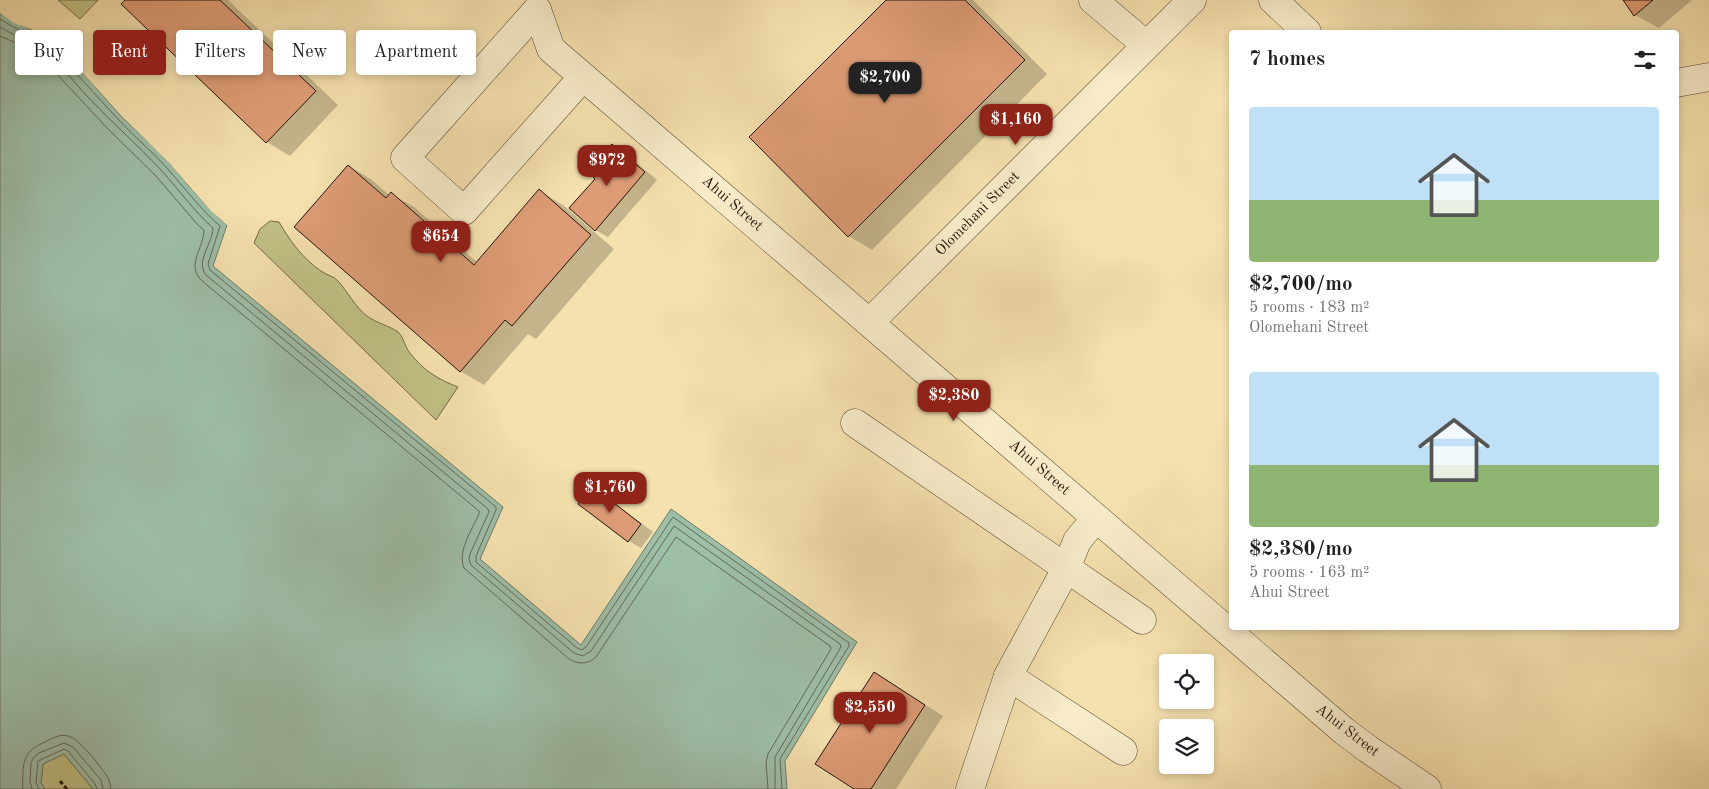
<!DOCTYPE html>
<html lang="en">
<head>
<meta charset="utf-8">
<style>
	:root { --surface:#fff; --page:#f2f2f2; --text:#202124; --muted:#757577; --accent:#8f2418 }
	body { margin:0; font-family:"Old Standard TT",serif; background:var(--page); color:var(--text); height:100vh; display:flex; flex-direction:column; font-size:19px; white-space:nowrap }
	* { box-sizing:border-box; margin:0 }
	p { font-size:16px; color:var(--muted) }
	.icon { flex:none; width:28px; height:28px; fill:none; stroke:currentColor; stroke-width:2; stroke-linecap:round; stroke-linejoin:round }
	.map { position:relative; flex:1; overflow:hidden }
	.panel { position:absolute; left:1229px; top:30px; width:450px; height:600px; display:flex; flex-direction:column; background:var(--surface); border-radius:5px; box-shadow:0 2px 8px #0003 }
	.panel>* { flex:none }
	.guide { position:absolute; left:15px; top:30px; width:475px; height:45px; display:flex; gap:10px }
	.tools { position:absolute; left:1159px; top:654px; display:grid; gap:10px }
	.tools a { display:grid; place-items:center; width:55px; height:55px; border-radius:5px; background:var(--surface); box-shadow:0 2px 8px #0003; font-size:25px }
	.price { position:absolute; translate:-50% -42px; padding:0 11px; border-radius:10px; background:var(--accent); color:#fff; font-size:16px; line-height:32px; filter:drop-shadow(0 1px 2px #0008) }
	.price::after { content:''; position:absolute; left:50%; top:30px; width:15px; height:11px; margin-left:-8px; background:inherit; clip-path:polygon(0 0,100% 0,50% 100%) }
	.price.on { background:#222; color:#fff }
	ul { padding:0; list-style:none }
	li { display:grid; align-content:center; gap:10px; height:265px; padding:0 20px }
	li span { display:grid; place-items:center; height:155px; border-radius:5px; color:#555 }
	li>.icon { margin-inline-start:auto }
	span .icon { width:90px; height:90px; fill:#fffc; stroke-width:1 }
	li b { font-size:21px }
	h2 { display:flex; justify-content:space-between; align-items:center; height:60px; padding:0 20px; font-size:21px }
	.pill { padding:0 18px; border-radius:5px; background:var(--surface); box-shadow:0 2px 8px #0003; font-size:18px; line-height:45px }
	.pill.on { background:var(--accent); color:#fff }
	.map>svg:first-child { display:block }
	.green { fill:#c1c186; stroke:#726a49 }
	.water { fill:#9dbea7; stroke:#6c7a69 }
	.pier { fill:#f5e1ae }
	.shadow { fill:#0003 }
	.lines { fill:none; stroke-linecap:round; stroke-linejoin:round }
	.shore { stroke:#60685a; stroke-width:1 }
	.building { fill:#dd9c75; stroke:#23130c }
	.minor-casing { stroke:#584634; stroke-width:29 }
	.path { stroke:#23130c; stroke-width:3; stroke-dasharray:4 2.5; stroke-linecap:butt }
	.minor { stroke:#f8ecca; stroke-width:28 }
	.labels { text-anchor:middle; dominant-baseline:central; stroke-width:4.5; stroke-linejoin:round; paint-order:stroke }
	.street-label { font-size:15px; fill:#23130c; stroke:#f8ecca }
</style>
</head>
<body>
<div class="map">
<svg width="1709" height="789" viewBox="0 0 1709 789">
	<rect width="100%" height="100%" fill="#f5e1ae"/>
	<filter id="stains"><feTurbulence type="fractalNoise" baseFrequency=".004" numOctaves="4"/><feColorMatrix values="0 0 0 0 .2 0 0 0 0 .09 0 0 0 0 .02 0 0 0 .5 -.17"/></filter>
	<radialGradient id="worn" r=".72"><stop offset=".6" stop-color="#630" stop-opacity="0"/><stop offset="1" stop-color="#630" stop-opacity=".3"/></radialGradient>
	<g class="green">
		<polygon points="58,0 98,0 80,19"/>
		<path d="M270 221 279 222C290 241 303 259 321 271 326 275 334 276 338 281 348 292 355 307 367 316 376 323 390 326 398 332 403 336 405 346 409 352 423 370 437 379 458 387L436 420 254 243 260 229Z"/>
		<polygon points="64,754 93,789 45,789 41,783 43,764"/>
	</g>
	<path class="water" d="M0 13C17 24 37 30 53 44 78 65 98 91 121 116 137 132 155 147 170 164 189 185 205 207 227 225L213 266 503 507 480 559 581 645 671 509 857 642 785 761 787 789H93L64 754 43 764 41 783 45 789H0Z"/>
	<polygon class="pier" points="0,11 16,20 35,28 53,41 82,68 124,115 172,162 213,210 230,225 227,225 211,211 170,164 122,116 80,70 52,42 34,30 14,23 0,13"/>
	<g class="shadow">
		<polygon points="127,0 228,0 338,105 290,156 267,142 123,4"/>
		<polygon points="888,0 973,0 1047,74 872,250 849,236 751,137"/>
		<polygon points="1625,0 1692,0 1659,28 1635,15"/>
		<polygon points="613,145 625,153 657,180 608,237 595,230 571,209 570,211 614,249 536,339 528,334 484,385 460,371 349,166 372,180 389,195 391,194 414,207 478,263 539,191 563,205 569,210 596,178"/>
		<polygon points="592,488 604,495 653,532 641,548 629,541"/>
		<polygon points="875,673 943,716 896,789 856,789"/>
	</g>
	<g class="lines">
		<g class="shore">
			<path d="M0 19C16 30 35 35 49 47 74 69 95 95 118 119 133 136 151 150 166 167 184 187 200 209 220 226L208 264 210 270 496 507V510L476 556V562L577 648 582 650 586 647 673 517 849 643V646L780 759 782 789"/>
			<path d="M0 27C14 36 30 40 44 51 60 63 72 80 86 95 110 121 138 145 162 171 179 190 194 211 213 228 213 243 195 261 206 275L488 509 489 512 470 554 469 559 471 565 574 653 583 656 591 651 674 526 840 644 841 647 775 757V789"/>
			<path d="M0 36 25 47 40 57 53 70 108 129 156 176 197 224 204 230C204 248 186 264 201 280L479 511V514C472 530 457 551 464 568L569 659C579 665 588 664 596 657L676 537 830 646 831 649 768 754 766 762 768 789"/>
			<path d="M23 789C22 782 23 776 23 770 25 750 33 748 49 740 55 737 61 734 68 736 79 738 102 768 108 778 110 781 110 785 111 789"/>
			<polyline points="32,789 30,782 31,763 34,757 39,753 64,743 73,747 101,780 103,789"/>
			<polyline points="39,789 36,783 38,761 64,749 68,751 95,784 97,789"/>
		</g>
	</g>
	<g class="building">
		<polygon points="125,0 220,0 316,91 266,143 121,4"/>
		<polygon points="886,0 965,0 1025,60 848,237 749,137"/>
		<polygon points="1623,0 1653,0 1634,16"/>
		<polygon points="612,144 645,172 595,231 569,208 595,179 588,172"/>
		<polygon points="348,165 386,198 391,192 474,265 539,189 591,235 512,326 505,320 460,372 294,227"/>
		<polygon points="592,486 641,524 628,542 578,504"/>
		<polygon points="874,672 925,705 871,789 854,789 815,764"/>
	</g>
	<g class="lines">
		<g class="minor-casing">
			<g id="minor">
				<polyline points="1093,0 1146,45"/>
				<polyline points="1273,0 1307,32"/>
				<polyline points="537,10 551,49 1344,731 1368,749 1427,789"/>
				<polyline points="537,10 405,158 464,211 583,77"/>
				<polyline points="1676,83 1709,77"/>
				<polyline points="870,322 1192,0"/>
				<polyline points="855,423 1142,620"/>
				<polyline points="1008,676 1123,751"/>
				<polyline points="970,789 1008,676 1066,569 1077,541 1096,518"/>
			</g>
		</g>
		<polyline class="path" points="60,781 67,789"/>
		<use href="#minor" class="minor"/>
	</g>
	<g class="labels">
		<g class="street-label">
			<text transform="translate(732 204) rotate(41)">Ahui Street</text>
			<text transform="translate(978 214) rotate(-45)">Olomehani Street</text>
			<text transform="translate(1039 468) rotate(41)">Ahui Street</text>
			<text transform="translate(1347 731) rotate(38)">Ahui Street</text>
		</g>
	</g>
	<rect width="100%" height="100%" filter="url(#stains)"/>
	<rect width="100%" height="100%" fill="url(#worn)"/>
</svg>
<div class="tools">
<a><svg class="icon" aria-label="locate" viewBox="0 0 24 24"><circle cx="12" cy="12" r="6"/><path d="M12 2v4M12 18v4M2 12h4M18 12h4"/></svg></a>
<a><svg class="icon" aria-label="layers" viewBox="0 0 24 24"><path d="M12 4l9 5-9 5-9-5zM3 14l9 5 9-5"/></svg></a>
</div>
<b class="price on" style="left:885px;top:104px">$2,700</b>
<b class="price" style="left:1016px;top:146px">$1,160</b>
<b class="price" style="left:607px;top:187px">$972</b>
<b class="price" style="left:441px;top:263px">$654</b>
<b class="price" style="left:954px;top:422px">$2,380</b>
<b class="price" style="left:610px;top:514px">$1,760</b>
<b class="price" style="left:870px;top:734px">$2,550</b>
<div class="guide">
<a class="pill">Buy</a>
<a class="pill on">Rent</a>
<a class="pill">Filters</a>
<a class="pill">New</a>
<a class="pill">Apartment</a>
</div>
<section class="panel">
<h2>7 homes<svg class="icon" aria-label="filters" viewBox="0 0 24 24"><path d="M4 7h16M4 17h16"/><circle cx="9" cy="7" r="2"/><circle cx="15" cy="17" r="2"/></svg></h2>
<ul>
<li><span style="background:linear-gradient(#bfe0f5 60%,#8fb573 0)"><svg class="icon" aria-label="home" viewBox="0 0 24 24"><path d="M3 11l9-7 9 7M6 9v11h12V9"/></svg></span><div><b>$2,700/mo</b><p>5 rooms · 183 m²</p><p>Olomehani Street</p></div></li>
<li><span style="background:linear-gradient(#bfe0f5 60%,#8fb573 0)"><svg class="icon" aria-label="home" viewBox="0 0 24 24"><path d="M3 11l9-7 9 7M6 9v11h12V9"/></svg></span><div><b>$2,380/mo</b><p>5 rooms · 163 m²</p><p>Ahui Street</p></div></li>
</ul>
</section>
</div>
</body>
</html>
